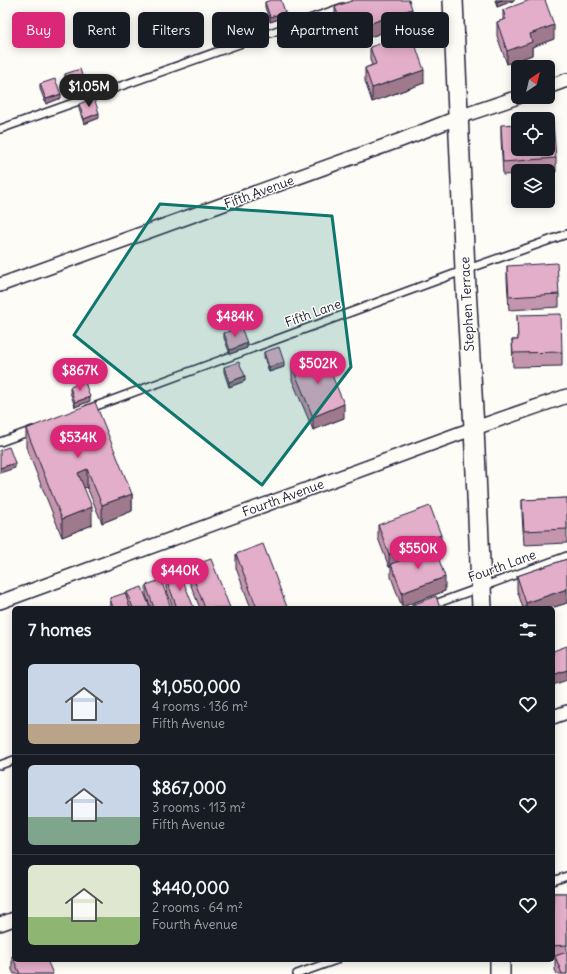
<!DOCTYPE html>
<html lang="en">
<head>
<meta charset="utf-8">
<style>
	:root { --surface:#171b24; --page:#242831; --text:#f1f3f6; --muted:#9ea1a6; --line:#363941; --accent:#db2777 }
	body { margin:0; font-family:Delius,sans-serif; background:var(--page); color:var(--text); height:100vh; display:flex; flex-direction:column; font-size:15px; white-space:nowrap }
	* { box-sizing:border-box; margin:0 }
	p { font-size:13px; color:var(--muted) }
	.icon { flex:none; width:22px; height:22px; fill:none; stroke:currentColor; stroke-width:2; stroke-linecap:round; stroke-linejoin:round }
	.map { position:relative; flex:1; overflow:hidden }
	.details { position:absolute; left:12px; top:606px; width:543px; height:356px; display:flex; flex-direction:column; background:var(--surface); border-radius:6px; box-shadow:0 2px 10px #0003 }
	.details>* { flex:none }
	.top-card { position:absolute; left:12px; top:12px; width:543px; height:36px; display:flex; gap:8px }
	.needle { width:26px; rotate:35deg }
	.buttons { position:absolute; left:511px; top:60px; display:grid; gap:8px }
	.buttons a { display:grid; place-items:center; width:44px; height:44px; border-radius:6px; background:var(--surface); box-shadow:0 2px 10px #0003; font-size:20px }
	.price { position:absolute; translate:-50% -34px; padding:0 9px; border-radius:14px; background:var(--accent); color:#fff; font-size:13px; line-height:26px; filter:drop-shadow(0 1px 2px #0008) }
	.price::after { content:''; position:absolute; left:50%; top:24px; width:12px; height:9px; margin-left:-6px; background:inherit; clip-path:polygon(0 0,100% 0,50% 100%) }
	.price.current { background:#222; color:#fff }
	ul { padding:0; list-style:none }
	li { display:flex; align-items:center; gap:12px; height:100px; padding:0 16px }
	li+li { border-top:1px solid var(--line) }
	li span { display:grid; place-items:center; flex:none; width:112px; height:80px; border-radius:6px; color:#555 }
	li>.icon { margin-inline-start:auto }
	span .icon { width:48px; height:48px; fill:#fffc; stroke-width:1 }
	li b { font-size:17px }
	h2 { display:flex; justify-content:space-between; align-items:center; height:48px; padding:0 16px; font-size:17px }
	.chip { padding:0 14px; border-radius:6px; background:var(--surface); box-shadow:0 2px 10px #0003; font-size:14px; line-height:36px }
	.chip.current { background:var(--accent); color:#fff }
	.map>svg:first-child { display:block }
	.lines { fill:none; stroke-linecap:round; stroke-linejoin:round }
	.lane-casing { stroke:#22223b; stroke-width:10 }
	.street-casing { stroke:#22223b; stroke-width:16 }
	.secondary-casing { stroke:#22223b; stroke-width:22 }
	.lane { stroke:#fdfcf7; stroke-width:7 }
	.street { stroke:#fdfcf7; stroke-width:13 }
	.secondary { stroke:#fdfcf7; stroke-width:19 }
	.wall { fill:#c396ad; stroke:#22223b }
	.shaded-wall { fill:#9f7a8d; stroke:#22223b }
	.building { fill:#e3aec9; stroke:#22223b }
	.marked { fill:#0f766e; fill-opacity:0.2; stroke:#0f766e; stroke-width:3; stroke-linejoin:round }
	.labels { text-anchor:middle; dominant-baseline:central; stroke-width:3; stroke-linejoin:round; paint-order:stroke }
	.street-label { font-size:13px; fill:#22223b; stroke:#fdfcf7 }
</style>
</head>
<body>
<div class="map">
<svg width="567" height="974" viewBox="0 0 567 974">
	<rect width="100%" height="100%" fill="#fdfcf7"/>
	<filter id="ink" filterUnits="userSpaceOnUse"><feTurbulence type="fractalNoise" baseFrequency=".025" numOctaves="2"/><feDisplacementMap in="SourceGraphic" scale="8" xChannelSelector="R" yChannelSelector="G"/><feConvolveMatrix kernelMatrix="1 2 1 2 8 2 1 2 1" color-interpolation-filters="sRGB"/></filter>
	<g filter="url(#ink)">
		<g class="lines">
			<g class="lane-casing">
				<g id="lane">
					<polyline points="0,129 343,7"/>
					<polyline points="88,409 465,270 567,234"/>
					<polyline points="0,442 33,430"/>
					<polyline points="424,608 567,556"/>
					<polyline points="0,765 14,760"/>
					<polyline points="553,881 567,876"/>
					<polyline points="297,974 336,960"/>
				</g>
			</g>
			<g class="street-casing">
				<g id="street">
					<polyline points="548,87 567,80"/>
					<polyline points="0,285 401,140 459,117 518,97"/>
					<polyline points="0,602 458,434 567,396"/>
					<polyline points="553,717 567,712"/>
					<polyline points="0,924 14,919"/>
				</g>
			</g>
			<g class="secondary-casing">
				<g id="secondary">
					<polyline points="453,0 465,270 474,428 482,608"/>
					<polyline points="500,960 500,974"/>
				</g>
			</g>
			<use href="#lane" class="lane"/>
			<use href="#street" class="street"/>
			<use href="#secondary" class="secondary"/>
		</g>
		<g class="wall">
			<polygon points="495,0 515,0 497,7"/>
			<polygon points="265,2 285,17 270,22 265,7"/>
			<polygon points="335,7 412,22 345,46 335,20"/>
			<polygon points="503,10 554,39 532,47 532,55 507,64 497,36 497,22 503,20"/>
			<polygon points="370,47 424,83 372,102 365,81 365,68 372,65 370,60"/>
			<polygon points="65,74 85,89 70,94 65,79"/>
			<polygon points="40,84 61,98 46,104 40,89"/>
			<polygon points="79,104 99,118 84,124 79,109"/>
			<polygon points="501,125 556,158 556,172 548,172 548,171 518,171 518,174 503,175 501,138"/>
			<polygon points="507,266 559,294 559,307 509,310 507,279"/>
			<polygon points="517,315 562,352 562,366 513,367 512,340 518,340"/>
			<polygon points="224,333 247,348 230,354 224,338"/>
			<polygon points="264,352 284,367 269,372 264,357"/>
			<polygon points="292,366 344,418 313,430 292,380"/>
			<polygon points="224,367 245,381 229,387 224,372"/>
			<polygon points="70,387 90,401 75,407 70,392"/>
			<polygon points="26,429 132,494 132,511 102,523 87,487 84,488 92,525 62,537 26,447"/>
			<polygon points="567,498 567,543 524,545 522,514 522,500"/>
			<polygon points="378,525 441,549 436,551 445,591 402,607 391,577 391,567 389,567 378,538"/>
			<polygon points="236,554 287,608 251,608 236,568"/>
			<polygon points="567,559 567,603 551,608 523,608 517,590 517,576"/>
			<polygon points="189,567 230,608 200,608 189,581"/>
			<polygon points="166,578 194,608 173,608 166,588"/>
			<polygon points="146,585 171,608 151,608 146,595"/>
			<polygon points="127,592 150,608 110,608 110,598 127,599"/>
			<polygon points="553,893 567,893 567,974 557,974 555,970 555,959 553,959"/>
			<polygon points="12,956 53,974 14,974 12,970"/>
		</g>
		<g class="shaded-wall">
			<polygon points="502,0 515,0 497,7 497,2"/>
			<polygon points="412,9 412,22 345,46 345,32"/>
			<polygon points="285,12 285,17 270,22 270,17"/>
			<polygon points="554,25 554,39 532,47 532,55 507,64 507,51 530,34"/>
			<polygon points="424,70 424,83 372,102 372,88"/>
			<polygon points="85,84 85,89 70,94 70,89"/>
			<polygon points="61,94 61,98 46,104 46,99"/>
			<polygon points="99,113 99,118 84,124 84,119"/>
			<polygon points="247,343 247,348 230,354 230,350"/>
			<polygon points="284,362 284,367 269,372 269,367"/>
			<polygon points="245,376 245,381 229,387 229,382"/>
			<polygon points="90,397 90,401 75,407 75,402"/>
			<polygon points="344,404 344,418 313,430 313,417"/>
			<polygon points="15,463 15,468 0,473 0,468"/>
			<polygon points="87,469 87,487 78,490 78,473"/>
			<polygon points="132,494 132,511 102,523 102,505"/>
			<polygon points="92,507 92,525 62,537 62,519"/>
			<polygon points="441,535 441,549 392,566 391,564 391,567 389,567 389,554"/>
			<polygon points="445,577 445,591 402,607 402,593"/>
			<polygon points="567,589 567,603 551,608 526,608 526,603"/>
			<polygon points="567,670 567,680 553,685 553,675"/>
		</g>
		<g class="building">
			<polygon points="271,0 281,0 285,12 270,17 265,2"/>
			<polygon points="354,0 409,0 412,9 345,32 335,7"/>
			<polygon points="496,0 502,0 497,2"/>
			<polygon points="530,0 545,0 554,25 530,34 532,42 507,51 497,22 506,19 503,10"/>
			<polygon points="411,33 424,70 372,88 365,68 376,64 370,47"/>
			<polygon points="80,69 85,84 70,89 65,74"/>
			<polygon points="55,79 61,94 46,99 40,84"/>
			<polygon points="94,98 99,113 84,119 79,104"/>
			<polygon points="548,122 553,122 556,158 503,162 501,125 518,124 518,149 548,149"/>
			<polygon points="557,263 559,294 509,297 507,266"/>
			<polygon points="561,314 562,352 513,353 512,340 518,340 517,315"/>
			<polygon points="241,327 247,343 230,350 224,333"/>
			<polygon points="279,347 284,362 269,367 264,352"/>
			<polygon points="323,354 344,404 313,417 292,366"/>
			<polygon points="239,362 245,376 229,382 224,367"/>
			<polygon points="85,382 90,397 75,402 70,387"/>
			<polygon points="95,402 132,494 102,505 87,469 78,473 92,507 62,519 26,429"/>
			<polygon points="9,447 15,463 0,468 0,450"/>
			<polygon points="567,498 567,529 524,531 522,500"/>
			<polygon points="430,506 441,535 389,554 378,525"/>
			<polygon points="263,544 287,607 284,608 257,608 236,554"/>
			<polygon points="435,548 445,577 402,593 391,564"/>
			<polygon points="211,559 230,608 205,608 189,567"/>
			<polygon points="567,559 567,589 526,603 517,576"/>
			<polygon points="180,573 194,608 177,608 166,578"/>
			<polygon points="161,580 171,608 154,608 146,585"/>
			<polygon points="142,587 150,608 133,608 127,592"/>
			<polygon points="125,593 130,608 113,608 110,598"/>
			<polygon points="436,596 440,608 413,608 412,605"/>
			<polygon points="567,646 567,670 553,675 553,651"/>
			<polygon points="553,893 567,893 567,945 553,946"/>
			<polygon points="567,952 567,974 562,974 555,956"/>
			<polygon points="12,956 14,956 14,960 47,960 53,974 20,974"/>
		</g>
	</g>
	<path class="marked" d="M160 204 332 216 351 367 262 485 74 335Z"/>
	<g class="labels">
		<g class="street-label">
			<text transform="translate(259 192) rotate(-20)">Fifth Avenue</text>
			<text transform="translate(467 304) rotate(-93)">Stephen Terrace</text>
			<text transform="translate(313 313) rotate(-20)">Fifth Lane</text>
			<text transform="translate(283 498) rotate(-20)">Fourth Avenue</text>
			<text transform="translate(502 566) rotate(-20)">Fourth Lane</text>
		</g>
	</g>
</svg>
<div class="buttons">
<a><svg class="needle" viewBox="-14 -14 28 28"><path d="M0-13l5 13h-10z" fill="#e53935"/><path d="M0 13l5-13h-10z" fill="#9ea1a6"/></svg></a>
<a><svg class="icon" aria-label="locate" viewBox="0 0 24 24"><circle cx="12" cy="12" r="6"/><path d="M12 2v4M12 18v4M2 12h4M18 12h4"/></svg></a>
<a><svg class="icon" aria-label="layers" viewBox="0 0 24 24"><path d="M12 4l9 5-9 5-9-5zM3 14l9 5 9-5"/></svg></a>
</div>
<b class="price current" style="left:89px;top:108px">$1.05M</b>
<b class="price" style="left:235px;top:338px">$484K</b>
<b class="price" style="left:318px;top:385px">$502K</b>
<b class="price" style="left:80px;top:392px">$867K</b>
<b class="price" style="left:78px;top:459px">$534K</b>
<b class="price" style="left:418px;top:570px">$550K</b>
<b class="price" style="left:180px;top:592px">$440K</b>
<div class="top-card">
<a class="chip current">Buy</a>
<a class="chip">Rent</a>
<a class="chip">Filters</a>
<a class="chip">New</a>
<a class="chip">Apartment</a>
<a class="chip">House</a>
</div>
<section class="details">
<h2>7 homes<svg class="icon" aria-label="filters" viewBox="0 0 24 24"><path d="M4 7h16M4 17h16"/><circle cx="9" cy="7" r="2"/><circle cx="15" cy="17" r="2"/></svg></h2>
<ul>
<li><span style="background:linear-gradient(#c9d6e8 75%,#b9a48a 0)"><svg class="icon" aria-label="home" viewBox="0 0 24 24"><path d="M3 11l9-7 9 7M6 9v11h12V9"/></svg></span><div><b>$1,050,000</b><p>4 rooms · 136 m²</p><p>Fifth Avenue</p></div><svg class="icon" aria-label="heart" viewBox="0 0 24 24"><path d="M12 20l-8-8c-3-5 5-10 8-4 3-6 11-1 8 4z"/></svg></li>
<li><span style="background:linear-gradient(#c9d6e8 65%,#7fa58c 0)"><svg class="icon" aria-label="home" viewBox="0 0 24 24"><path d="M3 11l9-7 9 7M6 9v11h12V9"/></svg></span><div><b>$867,000</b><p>3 rooms · 113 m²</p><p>Fifth Avenue</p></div><svg class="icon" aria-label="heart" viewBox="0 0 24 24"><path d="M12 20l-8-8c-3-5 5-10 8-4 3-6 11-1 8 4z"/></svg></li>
<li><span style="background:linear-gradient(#dfe7d0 65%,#8fb573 0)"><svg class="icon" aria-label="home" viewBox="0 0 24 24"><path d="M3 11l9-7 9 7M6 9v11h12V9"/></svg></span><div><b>$440,000</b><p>2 rooms · 64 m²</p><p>Fourth Avenue</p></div><svg class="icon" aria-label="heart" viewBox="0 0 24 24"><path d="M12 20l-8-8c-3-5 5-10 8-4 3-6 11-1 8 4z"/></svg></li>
</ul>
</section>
</div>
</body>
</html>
